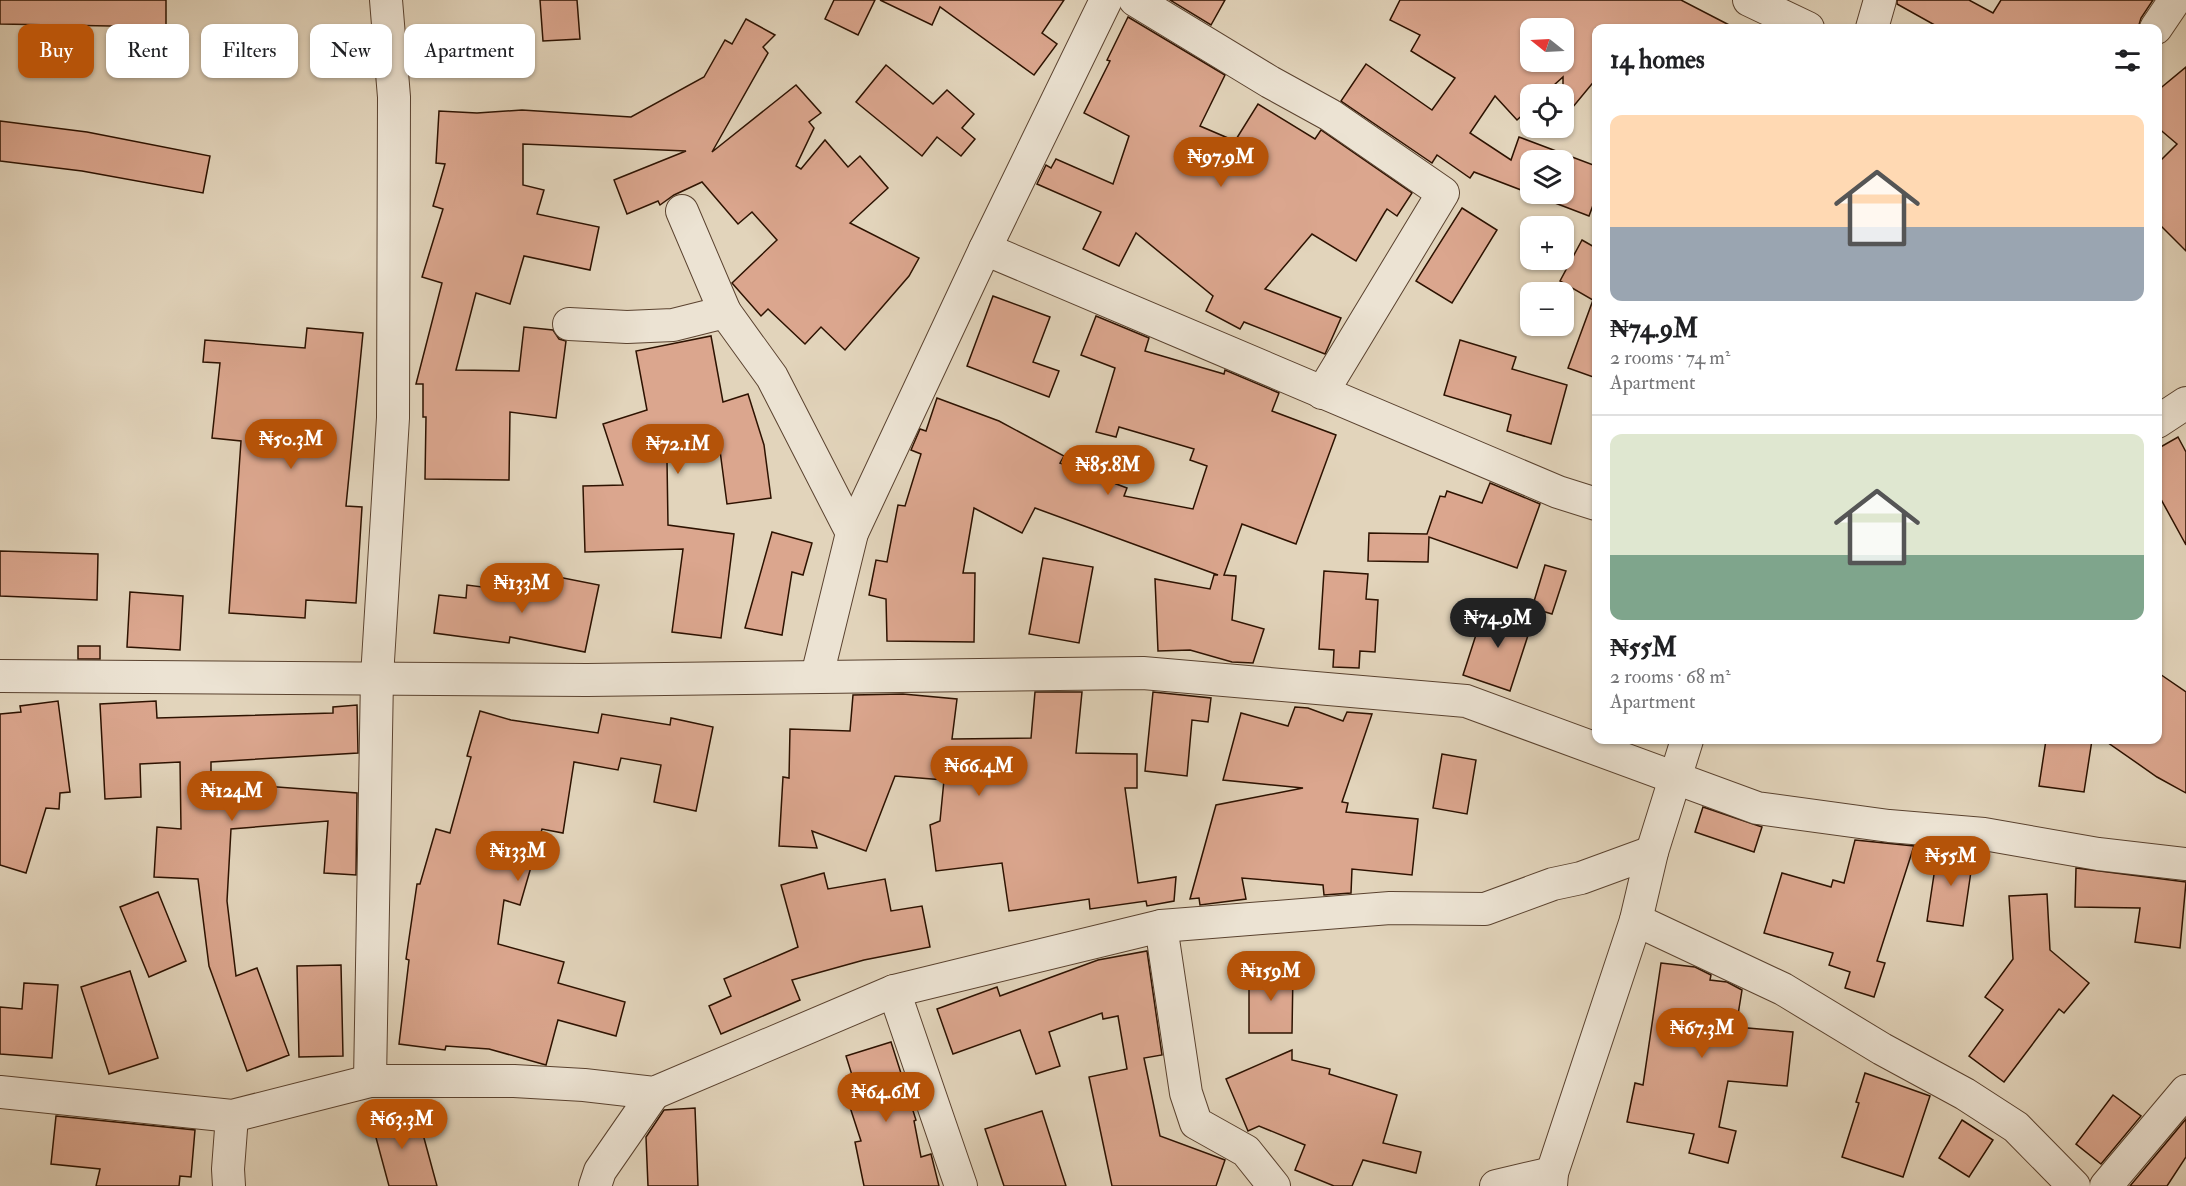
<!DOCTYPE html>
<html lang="en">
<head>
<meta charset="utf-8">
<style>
	:root { --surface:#fff; --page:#f6f6f6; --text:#202124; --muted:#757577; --line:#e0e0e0; --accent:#b45309 }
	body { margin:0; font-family:"IM FELL Double Pica",serif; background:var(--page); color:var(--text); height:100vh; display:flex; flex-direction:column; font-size:22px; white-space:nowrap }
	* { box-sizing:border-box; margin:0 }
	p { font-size:20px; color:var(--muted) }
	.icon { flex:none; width:33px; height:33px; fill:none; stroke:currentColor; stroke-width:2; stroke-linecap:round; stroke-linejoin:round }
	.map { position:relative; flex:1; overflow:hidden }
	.drawer { position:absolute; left:1592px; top:24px; width:570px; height:720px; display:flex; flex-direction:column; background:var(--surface); border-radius:12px; box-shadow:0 2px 4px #0004 }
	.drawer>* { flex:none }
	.hud { position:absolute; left:18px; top:24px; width:570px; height:54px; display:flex; gap:12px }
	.needle { width:39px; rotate:288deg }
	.buttons { position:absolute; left:1520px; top:18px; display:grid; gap:12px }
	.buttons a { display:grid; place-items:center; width:54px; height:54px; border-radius:12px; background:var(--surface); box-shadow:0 2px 4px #0004; font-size:30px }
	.price { position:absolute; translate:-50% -51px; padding:0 14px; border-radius:21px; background:var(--accent); color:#fff; font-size:20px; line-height:39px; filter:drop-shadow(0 2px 3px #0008) }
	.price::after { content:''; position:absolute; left:50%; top:36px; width:18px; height:14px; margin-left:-9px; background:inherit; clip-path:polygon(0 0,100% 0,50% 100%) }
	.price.on { background:#222; color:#fff }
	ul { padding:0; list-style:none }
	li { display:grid; align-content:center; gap:12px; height:318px; padding:0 18px }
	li+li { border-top:2px solid var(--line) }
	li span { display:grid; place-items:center; height:186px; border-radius:12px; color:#555 }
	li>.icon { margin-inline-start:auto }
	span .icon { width:108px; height:108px; fill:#fffc; stroke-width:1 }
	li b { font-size:26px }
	h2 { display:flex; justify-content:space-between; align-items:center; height:72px; padding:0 18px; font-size:26px }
	.tag { padding:0 21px; border-radius:12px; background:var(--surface); box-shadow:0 2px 4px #0004; font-size:21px; line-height:54px }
	.tag.on { background:var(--accent); color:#fff }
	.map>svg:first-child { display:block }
	.building { fill:#dba68e; stroke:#2d1200; stroke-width:1.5; fill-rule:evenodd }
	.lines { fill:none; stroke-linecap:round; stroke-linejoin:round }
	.minor-casing { stroke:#5a422f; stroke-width:34 }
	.minor { stroke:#ece3d3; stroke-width:32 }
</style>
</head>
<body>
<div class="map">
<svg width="2186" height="1186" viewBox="0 0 2186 1186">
	<rect width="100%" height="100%" fill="#e2d4bb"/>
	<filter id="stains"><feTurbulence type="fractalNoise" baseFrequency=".00333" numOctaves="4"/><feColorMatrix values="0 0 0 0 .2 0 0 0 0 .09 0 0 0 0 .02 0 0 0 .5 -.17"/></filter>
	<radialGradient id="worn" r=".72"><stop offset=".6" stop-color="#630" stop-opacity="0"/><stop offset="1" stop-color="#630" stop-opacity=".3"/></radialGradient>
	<g class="building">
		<polygon points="0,0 166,0 166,27 0,24"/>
		<polygon points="540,0 577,0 580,39 543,41"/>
		<polygon points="834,0 875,0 858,35 825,19"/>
		<polygon points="880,0 1064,0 1042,33 1057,44 1034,75 940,7 932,25"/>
		<polygon points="1170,0 1225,0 1211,25"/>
		<path d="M1400 0H1681L1735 28H1596V79L1563 119V77L1544 94H1530V108L1517 120 1495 96 1470 133 1511 160 1519 137 1596 166V197L1589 216 1474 172 1470 178 1437 155 1432 163 1341 101 1366 64 1432 110 1455 78 1411 51 1420 35 1390 20ZM1530 28H1563V62H1530ZM1530 160H1563V194H1530Z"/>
		<polygon points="1897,0 1969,0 1993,13 2001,0 2153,0 2141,18 2138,28 1940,28 1897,4"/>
		<polygon points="1128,17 1225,75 1200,126 1235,141 1258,104 1315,139 1321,130 1412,193 1397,216 1387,209 1385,212 1356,261 1312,234 1265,289 1341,318 1325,354 1244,322 1240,329 1206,311 1213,296 1136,233 1119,266 1083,249 1101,212 1037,184 1046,165 1051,168 1056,159 1113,184 1129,136 1084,113 1110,61 1107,60"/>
		<polygon points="746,19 775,35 763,47 768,53 712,152 796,85 821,113 809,122 814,128 796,166 801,169 825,140 848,167 860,156 888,188 850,223 919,258 909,276 845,350 821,327 805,344 768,309 761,316 732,283 777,240 752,212 738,224 702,182 674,195 660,205 658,201 627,214 614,180 686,151 523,144 523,185 544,190 537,214 599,227 590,270 524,256 510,304 476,293 456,370 519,371 524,327 553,330 559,339 566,341 556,418 510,412 509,480 425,479 426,417 423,417 423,384 416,384 442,283 422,277 443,209 433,206 445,164 436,163 439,111 477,113 522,110 631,117 704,77 725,40 732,44"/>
		<polygon points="439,27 526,28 525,69 438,68"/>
		<polygon points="886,65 933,104 947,90 974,114 962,128 975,139 961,156 937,137 922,156 856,102"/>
		<polygon points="2186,67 2186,251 2157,222 2157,164 2177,144 2157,127 2157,91"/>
		<polygon points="0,121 87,132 210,156 203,193 82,171 0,161"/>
		<polygon points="1462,208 1497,230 1452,303 1416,281"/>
		<polygon points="1582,240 1596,248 1596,378 1568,368 1593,300 1560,281"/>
		<polygon points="993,296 1050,317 1033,362 1059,371 1049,397 967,366"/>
		<polygon points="1096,316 1149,338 1145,351 1224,374 1225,370 1279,393 1272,411 1336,435 1296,544 1242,524 1224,575 1236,576 1232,620 1264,629 1253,663 1232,662 1190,650 1158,651 1155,579 1210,589 1214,575 1218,575 1035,508 1022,533 974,508 963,573 975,573 974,642 887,641 886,599 869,595 876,560 887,562 898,505 905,506 921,454 911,450 920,429 926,431 937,398 999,421 1064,456 1060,463 1127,488 1124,496 1193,509 1207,466 1190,460 1194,449 1119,427 1116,437 1096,432 1115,368 1081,355"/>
		<polygon points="307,328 363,333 346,506 362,507 356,603 306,600 305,618 229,613 241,441 212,438 220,363 203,362 205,340 305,348"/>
		<polygon points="711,336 723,402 748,394 764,445 771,498 727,504 719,443 667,460 668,525 734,534 721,638 672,632 683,549 585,552 583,486 623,485 603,424 647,410 636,351"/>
		<polygon points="1460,340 1516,357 1512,369 1567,385 1551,444 1507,431 1511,415 1444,395"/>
		<polygon points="2178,437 2186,452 2186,545 2157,492 2157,449"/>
		<polygon points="1490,483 1540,504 1517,568 1429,537 1428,562 1368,561 1369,533 1427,534 1440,496 1445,497 1447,491 1482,503"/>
		<polygon points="772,532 812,543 803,575 792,572 782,635 745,628"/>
		<polygon points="0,551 98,554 97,600 0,596"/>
		<polygon points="1043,558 1093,567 1079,643 1029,634"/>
		<polygon points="1545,565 1566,571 1552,614 1532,608"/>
		<polygon points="1324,571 1368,574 1366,599 1378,600 1375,652 1360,651 1359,668 1333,667 1334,650 1319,649"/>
		<polygon points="548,575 599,585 585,652 510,637 509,643 434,633 439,595 466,598 467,585 544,595"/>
		<polygon points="130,592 183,596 180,650 127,647"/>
		<polygon points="1485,607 1532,623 1510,691 1463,675"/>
		<rect x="78" y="646" width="22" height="13"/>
		<polygon points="2157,672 2186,692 2186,793 2157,777 2104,740 2157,740"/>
		<polygon points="1035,692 1082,692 1076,753 1137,754 1137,788 1125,788 1138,883 1176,877 1174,901 1147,906 1146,901 1090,909 1089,899 1009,911 1002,863 936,871 930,825 940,821 944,780 895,776 866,851 812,831 817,848 779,846 783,777 789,778 790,729 850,731 853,695 903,694 957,699 952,739 1031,738"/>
		<polygon points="1153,692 1211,698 1208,722 1192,720 1187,776 1145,771"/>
		<polygon points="58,701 70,792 60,793 59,809 46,808 26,873 0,865 0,714 21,712 20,706"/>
		<polygon points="156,701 157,718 333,713 333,707 357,705 358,753 211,762 211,782 357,793 356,875 324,873 328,821 231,829 227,901 236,976 257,968 289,1055 247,1071 209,966 198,879 154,877 157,827 181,829 180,762 140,764 141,797 105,799 100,704"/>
		<polygon points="1295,707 1308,708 1343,721 1347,712 1372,714 1342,802 1348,803 1346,812 1418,819 1412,875 1352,869 1351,893 1324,895 1323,885 1242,878 1246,899 1200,905 1199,898 1190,899 1216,805 1303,788 1223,780 1241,713 1288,726"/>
		<polygon points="480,711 511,720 598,733 602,714 670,725 671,718 713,727 696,811 654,802 661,765 621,758 618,770 574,762 563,833 542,829 520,905 504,900 498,944 564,962 558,983 625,1002 616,1036 558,1020 546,1065 489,1049 446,1046 445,1050 399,1044 409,960 406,959 417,884 420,884 436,829 450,833 471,757 467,756"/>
		<polygon points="2046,740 2092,740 2084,792 2039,786"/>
		<polygon points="1442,754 1476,760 1467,814 1433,808"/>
		<polygon points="1703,807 1762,827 1754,852 1695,832"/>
		<polygon points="1855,840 1914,846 1877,961 1885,963 1874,997 1845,988 1850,972 1829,965 1833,953 1764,933 1782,873 1831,887 1833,880 1844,883"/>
		<polygon points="1938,848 1974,851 1963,926 1927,921"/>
		<polygon points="2076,868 2186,882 2180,948 2135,942 2140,908 2075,907"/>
		<polygon points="824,873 828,889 885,879 891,911 922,906 930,947 864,960 792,980 800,1000 721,1034 709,1006 731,996 724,979 798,947 781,885"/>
		<polygon points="158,892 186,961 149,977 120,907"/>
		<polygon points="2047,894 2050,950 2089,983 2064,1013 2059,1009 2004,1082 1969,1056 2003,1010 1985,997 2013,959 2009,896"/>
		<polygon points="1147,951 1162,1055 1144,1058 1160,1136 1225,1160 1216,1186 1112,1186 1089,1077 1127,1069 1118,1016 1103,1019 1102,1013 1049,1032 1060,1066 1036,1074 1020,1030 953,1054 937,1009 997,987 1000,996 1098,960"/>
		<polygon points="1661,963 1695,967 1711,975 1710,980 1727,982 1742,990 1736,1027 1793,1032 1787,1086 1728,1081 1719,1127 1736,1131 1728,1163 1689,1153 1694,1134 1627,1122 1635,1083 1643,1085"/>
		<polygon points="341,965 343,1056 299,1057 297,966"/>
		<polygon points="130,971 158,1058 109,1074 81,987"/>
		<polygon points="1249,971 1293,971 1292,1033 1249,1033"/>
		<polygon points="24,983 58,985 52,1058 0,1054 0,1007 22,1009"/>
		<polygon points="891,1042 916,1120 914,1121 921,1157 931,1154 939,1186 864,1186 855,1142 861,1141 846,1095 857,1091 846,1056"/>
		<polygon points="1292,1050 1292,1060 1330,1069 1329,1074 1397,1095 1383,1143 1421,1152 1416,1173 1363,1160 1352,1186 1334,1186 1295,1170 1305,1145 1259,1126 1248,1131 1226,1079"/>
		<polygon points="1865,1073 1930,1096 1903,1177 1842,1157 1859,1103 1856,1102"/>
		<polygon points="2113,1095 2141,1116 2101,1164 2076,1144"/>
		<polygon points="400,1106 401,1132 421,1127 437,1186 389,1186 368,1108"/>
		<polygon points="695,1108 698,1186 648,1186 646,1137 664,1110"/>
		<polygon points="1042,1111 1066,1186 1004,1186 985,1129"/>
		<polygon points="56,1116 195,1130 191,1177 180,1176 179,1186 96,1186 100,1169 51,1164"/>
		<polygon points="2186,1119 2186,1157 2167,1186 2130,1186"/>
		<polygon points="1962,1120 1993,1140 1969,1177 1939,1158"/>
	</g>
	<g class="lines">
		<g class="minor-casing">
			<g id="minor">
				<polyline points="1135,0 1270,82 1330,115 1443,193 1322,393"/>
				<polyline points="1749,0 1808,28"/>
				<polyline points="1872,28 1880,0"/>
				<polyline points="2156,28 2175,0"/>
				<polyline points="682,211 725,312"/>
				<polyline points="985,249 1558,492 1596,504"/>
				<polyline points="569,324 627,327 673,325 725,312 772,377 852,533"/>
				<polyline points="2157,422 2186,403"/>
				<polyline points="0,676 587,680 1143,673 1466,701 1757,808 1889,826 1984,834 2098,854 2186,864"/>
				<polyline points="817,676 852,533 985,249 1106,0"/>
				<polyline points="1636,920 1783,989 1882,1049 1965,1094 2016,1127 2074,1186"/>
				<polyline points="1161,926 1186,1093 1196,1123 1246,1151 1274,1186"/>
				<polyline points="894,991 961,1186"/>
				<polyline points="370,1081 377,677 393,418 394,97 386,0"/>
				<polyline points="0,1092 232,1116 370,1081 514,1081 584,1085 654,1093 894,991 1161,926 1390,908 1485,909 1553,884 1581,878 1652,852"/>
				<polyline points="229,1186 228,1169 232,1116"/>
				<polyline points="595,1186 600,1171 654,1093"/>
				<polyline points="1496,1186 1552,1173"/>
				<polyline points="1551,1186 1552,1173 1636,920 1652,852 1687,740"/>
				<polyline points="2106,1186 2186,1091"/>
			</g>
		</g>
		<use href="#minor" class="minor"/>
	</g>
	<rect width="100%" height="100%" filter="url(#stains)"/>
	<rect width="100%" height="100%" fill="url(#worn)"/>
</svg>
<div class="buttons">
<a><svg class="needle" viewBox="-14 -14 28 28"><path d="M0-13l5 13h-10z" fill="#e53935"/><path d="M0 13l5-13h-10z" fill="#757577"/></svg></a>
<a><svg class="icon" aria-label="locate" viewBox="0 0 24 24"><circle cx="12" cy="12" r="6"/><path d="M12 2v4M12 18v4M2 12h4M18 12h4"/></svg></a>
<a><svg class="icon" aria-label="layers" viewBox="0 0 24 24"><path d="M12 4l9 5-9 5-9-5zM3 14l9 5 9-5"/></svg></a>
<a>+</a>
<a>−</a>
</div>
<b class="price" style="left:1221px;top:188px">₦97.9M</b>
<b class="price" style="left:291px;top:470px">₦50.3M</b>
<b class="price" style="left:678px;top:475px">₦72.1M</b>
<b class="price" style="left:1108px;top:496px">₦85.8M</b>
<b class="price" style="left:522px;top:614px">₦133M</b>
<b class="price on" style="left:1498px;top:649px">₦74.9M</b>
<b class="price" style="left:979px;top:797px">₦66.4M</b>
<b class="price" style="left:232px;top:822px">₦124M</b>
<b class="price" style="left:518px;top:882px">₦133M</b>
<b class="price" style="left:1951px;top:887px">₦55M</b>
<b class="price" style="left:1271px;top:1002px">₦159M</b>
<b class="price" style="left:1702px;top:1059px">₦67.3M</b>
<b class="price" style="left:886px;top:1123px">₦64.6M</b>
<b class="price" style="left:402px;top:1150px">₦63.3M</b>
<div class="hud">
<a class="tag on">Buy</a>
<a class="tag">Rent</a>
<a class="tag">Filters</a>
<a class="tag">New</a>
<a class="tag">Apartment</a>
</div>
<section class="drawer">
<h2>14 homes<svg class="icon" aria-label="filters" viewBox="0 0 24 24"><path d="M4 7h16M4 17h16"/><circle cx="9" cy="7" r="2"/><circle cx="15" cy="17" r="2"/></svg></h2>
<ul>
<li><span style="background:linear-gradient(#ffd9b3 60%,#9aa5b1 0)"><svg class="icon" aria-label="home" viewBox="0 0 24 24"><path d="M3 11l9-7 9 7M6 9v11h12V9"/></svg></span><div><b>₦74.9M</b><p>2 rooms · 74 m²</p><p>Apartment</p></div></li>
<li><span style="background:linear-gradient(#dfe7d0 65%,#7fa58c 0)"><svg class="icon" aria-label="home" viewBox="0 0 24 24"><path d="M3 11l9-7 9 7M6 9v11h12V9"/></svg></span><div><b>₦55M</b><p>2 rooms · 68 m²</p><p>Apartment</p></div></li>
</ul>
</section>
</div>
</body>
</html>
